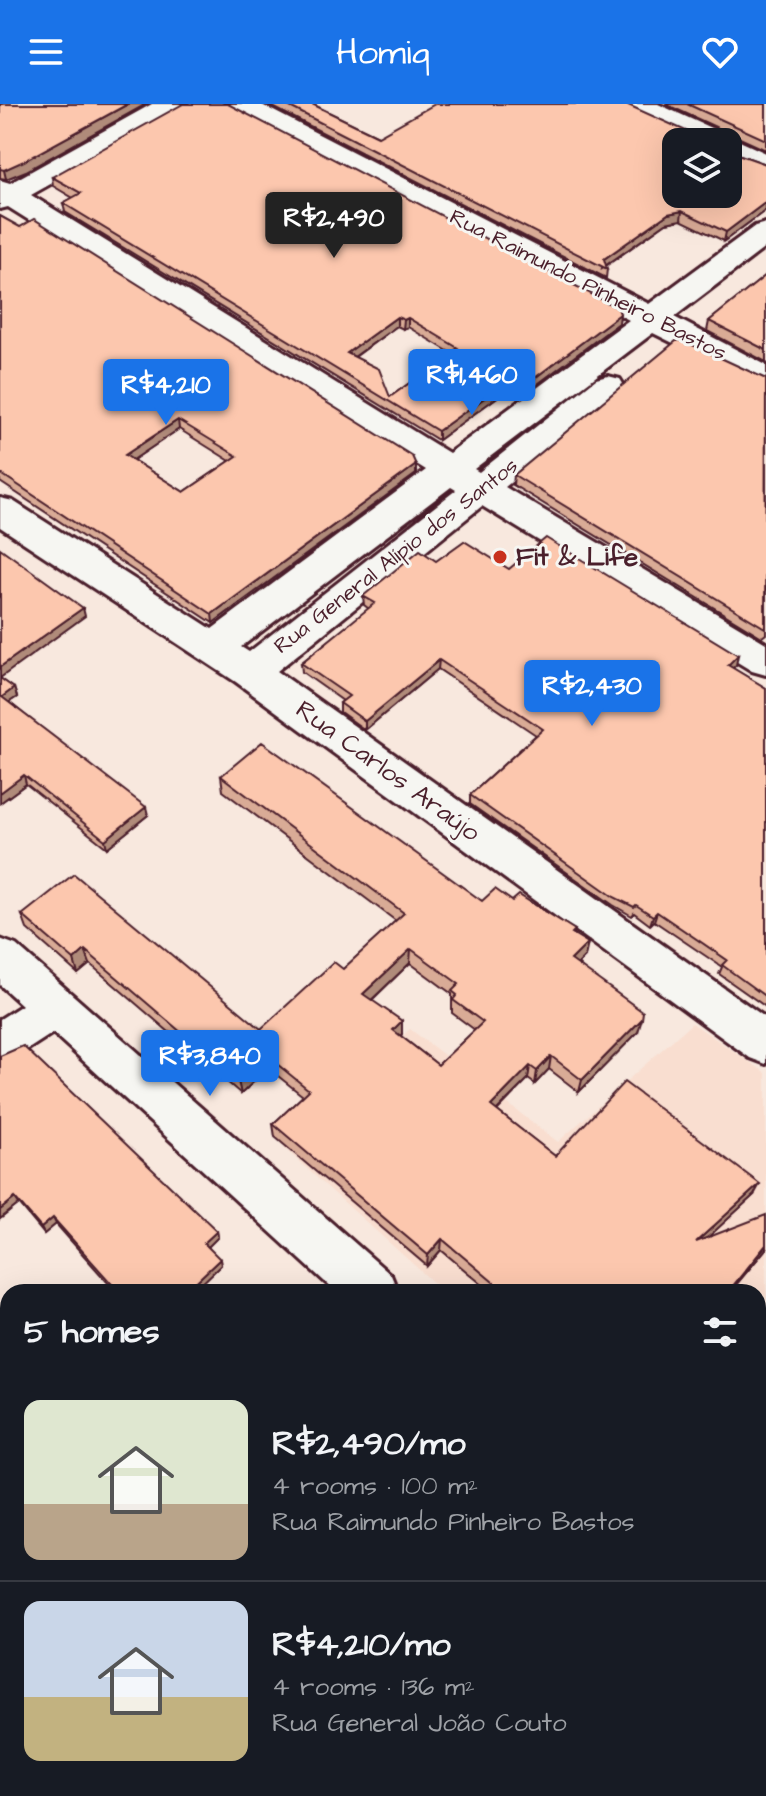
<!DOCTYPE html>
<html lang="en">
<head>
<meta charset="utf-8">
<style>
	:root { --surface:#171b24; --page:#20242c; --text:#f1f3f6; --muted:#9ea1a6; --line:#363941; --accent:#1a73e8 }
	body { margin:0; font-family:"Architects Daughter",sans-serif; background:var(--page); color:var(--text); height:100vh; display:flex; flex-direction:column; font-size:30px; white-space:nowrap }
	* { box-sizing:border-box; margin:0 }
	p { font-size:26px; color:var(--muted) }
	.icon { flex:none; width:44px; height:44px; fill:none; stroke:currentColor; stroke-width:2; stroke-linecap:round; stroke-linejoin:round }
	.map { position:relative; flex:1; overflow:hidden }
	.panel { position:absolute; left:0px; top:1180px; width:766px; height:512px; display:flex; flex-direction:column; background:var(--surface); border-radius:24px 24px 0 0; box-shadow:0 8px 32px #0002 }
	.panel>* { flex:none }
	.fabs { position:absolute; left:662px; top:24px; display:grid; gap:16px }
	.fabs a { display:grid; place-items:center; width:80px; height:80px; border-radius:16px; background:var(--surface); box-shadow:0 8px 32px #0002; font-size:40px }
	.price { position:absolute; translate:-50% -68px; padding:0 18px; border-radius:8px; background:var(--accent); color:#fff; font-size:26px; line-height:52px; filter:drop-shadow(0 2px 4px #0008) }
	.price::after { content:''; position:absolute; left:50%; top:48px; width:24px; height:18px; margin-left:-12px; background:inherit; clip-path:polygon(0 0,100% 0,50% 100%) }
	.price.selected { background:#222; color:#fff }
	ul { padding:0; list-style:none }
	li { display:flex; align-items:center; gap:24px; height:200px; padding:0 24px }
	li+li { border-top:2px solid var(--line) }
	li span { display:grid; place-items:center; flex:none; width:224px; height:160px; border-radius:16px; color:#555 }
	li>.icon { margin-inline-start:auto }
	span .icon { width:96px; height:96px; fill:#fffc; stroke-width:1 }
	li b { font-size:34px }
	h2 { display:flex; justify-content:space-between; align-items:center; height:96px; padding:0 24px; font-size:34px }
	header { display:flex; justify-content:space-between; align-items:center; height:104px; padding:0 24px; background:var(--accent); color:#fff; font-size:36px; font-weight:600 }
	.map>svg:first-child { display:block }
	.built { fill:#f9ded0 }
	.lines { fill:none; stroke-linecap:round; stroke-linejoin:round }
	.minor-casing { stroke:#4a1f2b; stroke-width:6 }
	.minor { fill:#f6f6f2; fill-rule:evenodd }
	.wall { fill:#d9ab96; stroke:#4a1f2b; stroke-width:2; fill-rule:evenodd }
	.shaded-wall { fill:#b08b7a; stroke:#4a1f2b; stroke-width:2 }
	.building { fill:#fcc7ae; stroke:#4a1f2b; stroke-width:2; fill-rule:evenodd }
	.poi-dot { fill:#c8321e; stroke:#f6f6f2; stroke-width:3 }
	.labels { text-anchor:middle; dominant-baseline:central; stroke-width:6; stroke-linejoin:round; paint-order:stroke }
	.far-street-label { font-size:22px; fill:#4a1f2b; stroke:#f6f6f2 }
	.poi-label { font-size:26px; font-weight:bold; fill:#4a1f2b; stroke:#f6f6f2; text-anchor:start }
	.street-label { font-size:26px; fill:#4a1f2b; stroke:#f6f6f2 }
</style>
</head>
<body>
<header><svg class="icon" aria-label="menu" viewBox="0 0 24 24"><path d="M4 6h16M4 12h16M4 18h16"/></svg>Homiq<svg class="icon" aria-label="heart" viewBox="0 0 24 24"><path d="M12 20l-8-8c-3-5 5-10 8-4 3-6 11-1 8 4z"/></svg></header>
<div class="map">
<svg width="766" height="1692" viewBox="0 0 766 1692">
	<rect width="100%" height="100%" fill="#f8e8de"/>
	<filter id="ink" filterUnits="userSpaceOnUse"><feTurbulence type="fractalNoise" baseFrequency=".0125" numOctaves="2"/><feDisplacementMap in="SourceGraphic" scale="16" xChannelSelector="R" yChannelSelector="G"/><feConvolveMatrix kernelMatrix="1 2 1 2 8 2 1 2 1" color-interpolation-filters="sRGB"/></filter>
	<g filter="url(#ink)">
		<polygon class="built" points="692,919 766,969 766,1194 758,1204 758,1188 444,1188 284,1044 410,925 558,1038"/>
		<g class="lines">
			<g class="minor-casing">
				<g id="minor">
					<path d="M152 0H187L183 6 31 91 449 349 629 216 229 6 225 0H260L649 200 755 122 766 119V143L674 213 766 261V285L653 229 474 365 479 368 596 275 608 272 620 275 625 283 620 291 505 383 766 539V571L752 567 482 402 277 567 766 914V960L750 954 236 578 0 423V394L13 397 212 525 426 366 8 103 0 105V76L10 79ZM451 383 456 386 249 548 241 543Z"/>
					<polygon points="621,0 658,0 766,49 766,69 728,53 728,38 695,38 625,6"/>
					<polygon points="0,835 16,841 391,1171 398,1188 336,1188 53,929 16,953 0,959 0,915 22,901 0,881"/>
					<polygon points="766,1230 766,1287 758,1291 758,1233"/>
					<polygon points="758,1503 766,1506 766,1567 758,1563"/>
					<polygon points="0,1617 8,1621 8,1684 68,1684 71,1692 7,1692 0,1682"/>
					<polygon points="396,1684 460,1684 457,1692 393,1692"/>
				</g>
			</g>
			<use href="#minor" class="minor"/>
		</g>
		<g class="wall">
			<polygon points="0,0 146,0 26,67 6,75 0,74"/>
			<polygon points="267,0 312,0 378,32 729,47 766,60 766,106 724,137 681,116 666,119 606,162 607,165 606,174"/>
			<polygon points="665,0 766,0 766,46"/>
			<path d="M52 73 619 219 531 285 518 278 438 336 65 108 63 99 73 94 53 82ZM397 222 403 225 408 223 451 249 390 293 355 253Z"/>
			<path d="M0 112 416 361V370L213 519 0 378ZM179 325 230 357 184 388 133 356Z"/>
			<polygon points="766,171 766,258 707,227 709,217"/>
			<polygon points="766,275 766,530 762,533 513,381 514,371"/>
			<polygon points="436,457 509,465 736,561 732,564 766,584 766,903 719,870 722,863 654,817 650,821 634,809 632,812 613,801 470,700 470,691 536,631 438,565 365,626 340,608 340,599 343,597 302,568 301,559 369,505 364,501 363,492"/>
			<polygon points="0,574 14,584 17,593 9,598 148,711 107,744 26,680 0,699"/>
			<path d="M221 672 482 797H512L575 826 574 830 585 853 578 860 638 928 579 988 549 965 535 980 528 975 497 1007 555 1052 754 1091 708 1133 766 1145 730 1188H491L441 1146 427 1162 275 1033 273 1020 303 992 268 964 241 990 90 860 78 870 27 825 22 811 261 925 343 865 396 817 223 687ZM410 859 452 890V909L475 926 438 961 401 932 402 930 372 896Z"/>
			<polygon points="0,952 217,1127 218,1133 208,1143 221,1161 193,1188 116,1188 56,1120 44,1130 19,1100 0,1115"/>
			<polygon points="766,1324 766,1462 758,1455 758,1334"/>
		</g>
		<g class="shaded-wall">
			<polygon points="128,0 146,0 26,67 6,75 4,66"/>
			<polygon points="766,98 766,106 724,137 726,128"/>
			<polygon points="682,107 681,116 666,119 602,164 604,155 668,110"/>
			<polygon points="620,210 619,219 531,285 532,276"/>
			<polygon points="397,213 397,222 347,258 347,249"/>
			<polygon points="408,214 408,223 403,225 404,216"/>
			<polygon points="519,269 518,278 438,336 438,327"/>
			<polygon points="178,316 179,325 127,360 125,351"/>
			<polygon points="416,361 416,370 213,519 212,510"/>
			<polygon points="83,504 85,512 0,574 0,563"/>
			<polygon points="738,551 736,561 726,571 728,561"/>
			<polygon points="439,556 438,565 365,626 365,617"/>
			<polygon points="14,584 17,593 5,601 2,593"/>
			<polygon points="24,671 26,680 0,699 0,689"/>
			<polygon points="146,703 148,711 107,744 105,736"/>
			<polygon points="657,808 654,817 650,821 653,812"/>
			<polygon points="588,839 585,853 569,869 571,856"/>
			<polygon points="411,845 410,859 364,903 363,890"/>
			<polygon points="85,846 90,860 78,870 74,856"/>
			<polygon points="642,915 638,928 579,988 582,976"/>
			<polygon points="402,917 402,930 393,939 393,926"/>
			<polygon points="266,951 268,964 241,990 238,977"/>
			<polygon points="551,952 549,965 535,980 537,967"/>
			<polygon points="530,962 528,975 489,1014 491,1002"/>
			<polygon points="760,1080 754,1091 691,1149 696,1138"/>
			<polygon points="15,1094 19,1100 0,1115 0,1106"/>
			<polygon points="53,1114 56,1120 44,1130 41,1124"/>
			<polygon points="217,1127 218,1133 205,1146 204,1139"/>
			<polygon points="442,1135 441,1146 427,1162 428,1151"/>
			<polygon points="766,1141 766,1145 730,1188 728,1188"/>
			<polygon points="220,1155 221,1161 193,1188 185,1188"/>
		</g>
		<g class="building">
			<polygon points="0,0 128,0 24,57 4,66 0,65"/>
			<path d="M183 0H228L618 204 620 210 532 276 519 269 438 327 63 99 81 89 52 73ZM397 213 404 216 408 214 458 244 390 293 379 265 347 249Z"/>
			<polygon points="284,0 312,0 378,32 435,0 626,0 697,32 727,32 728,38 676,38 676,90 728,90 728,42 729,47 766,60 766,98 726,128 682,107 668,110 604,155 607,165"/>
			<polygon points="687,0 766,0 766,36"/>
			<path d="M0 112 20 123 34 115 412 352 416 361 212 510 0 369ZM178 316 237 352 184 388 125 351Z"/>
			<polygon points="766,171 766,246 709,217"/>
			<polygon points="682,236 766,275 765,524 514,371 676,237"/>
			<polygon points="546,434 738,551 728,561 766,584 766,893 722,861 727,856 657,808 653,812 636,801 634,803 614,793 470,691 543,625 439,556 365,617 340,599 349,592 301,559 375,499 363,492 420,446 436,457 464,437 509,465"/>
			<polygon points="0,444 83,504 0,563"/>
			<polygon points="0,574 14,584 2,593 146,703 105,736 24,671 0,689"/>
			<path d="M262 638 482 797 495 785 512 797 519 791 575 826 572 829 588 839 571 856 643 908 642 915 582 976 551 952 537 967 530 962 491 1002 555 1052 624 978 760 1080 696 1138 766 1111V1141L728 1188H505L442 1135 428 1151 273 1020 309 986 266 951 238 977 85 846 74 856 22 811 74 770 261 925 334 858 343 865 404 809 221 672ZM411 845 459 880 452 887 457 891 453 896 483 918 438 961 393 926 402 917 363 890Z"/>
			<polygon points="23,942 217,1127 204,1139 220,1155 185,1188 156,1188 153,1186 151,1188 119,1188 53,1114 41,1124 15,1094 0,1106 0,952"/>
			<polygon points="766,1324 766,1447 758,1440 758,1334"/>
			<polygon points="758,1607 766,1614 766,1692 486,1692 492,1684 758,1684"/>
			<polygon points="142,1684 351,1684 346,1692 149,1692"/>
		</g>
	</g>
	<circle class="poi-dot" cx="500" cy="453" r="8"/>
	<g class="labels">
		<g class="far-street-label">
			<text transform="translate(588 181) rotate(27)">Rua Raimundo Pinheiro Bastos</text>
			<text transform="translate(396 452) rotate(-38)">Rua General Alípio dos Santos</text>
		</g>
		<g class="poi-label">
			<text x="516" y="453">Fit &amp; Life</text>
		</g>
		<g class="street-label">
			<text transform="translate(388 667) rotate(36)">Rua Carlos Araújo</text>
		</g>
	</g>
</svg>
<div class="fabs">
<a><svg class="icon" aria-label="layers" viewBox="0 0 24 24"><path d="M12 4l9 5-9 5-9-5zM3 14l9 5 9-5"/></svg></a>
</div>
<b class="price selected" style="left:334px;top:156px">R$2,490</b>
<b class="price" style="left:472px;top:313px">R$1,460</b>
<b class="price" style="left:166px;top:323px">R$4,210</b>
<b class="price" style="left:592px;top:624px">R$2,430</b>
<b class="price" style="left:210px;top:994px">R$3,840</b>
<section class="panel">
<h2>5 homes<svg class="icon" aria-label="filters" viewBox="0 0 24 24"><path d="M4 7h16M4 17h16"/><circle cx="9" cy="7" r="2"/><circle cx="15" cy="17" r="2"/></svg></h2>
<ul>
<li><span style="background:linear-gradient(#dfe7d0 65%,#b9a48a 0)"><svg class="icon" aria-label="home" viewBox="0 0 24 24"><path d="M3 11l9-7 9 7M6 9v11h12V9"/></svg></span><div><b>R$2,490/mo</b><p>4 rooms · 100 m²</p><p>Rua Raimundo Pinheiro Bastos</p></div></li>
<li><span style="background:linear-gradient(#c9d6e8 60%,#c2b280 0)"><svg class="icon" aria-label="home" viewBox="0 0 24 24"><path d="M3 11l9-7 9 7M6 9v11h12V9"/></svg></span><div><b>R$4,210/mo</b><p>4 rooms · 136 m²</p><p>Rua General João Couto</p></div></li>
</ul>
</section>
</div>
</body>
</html>
